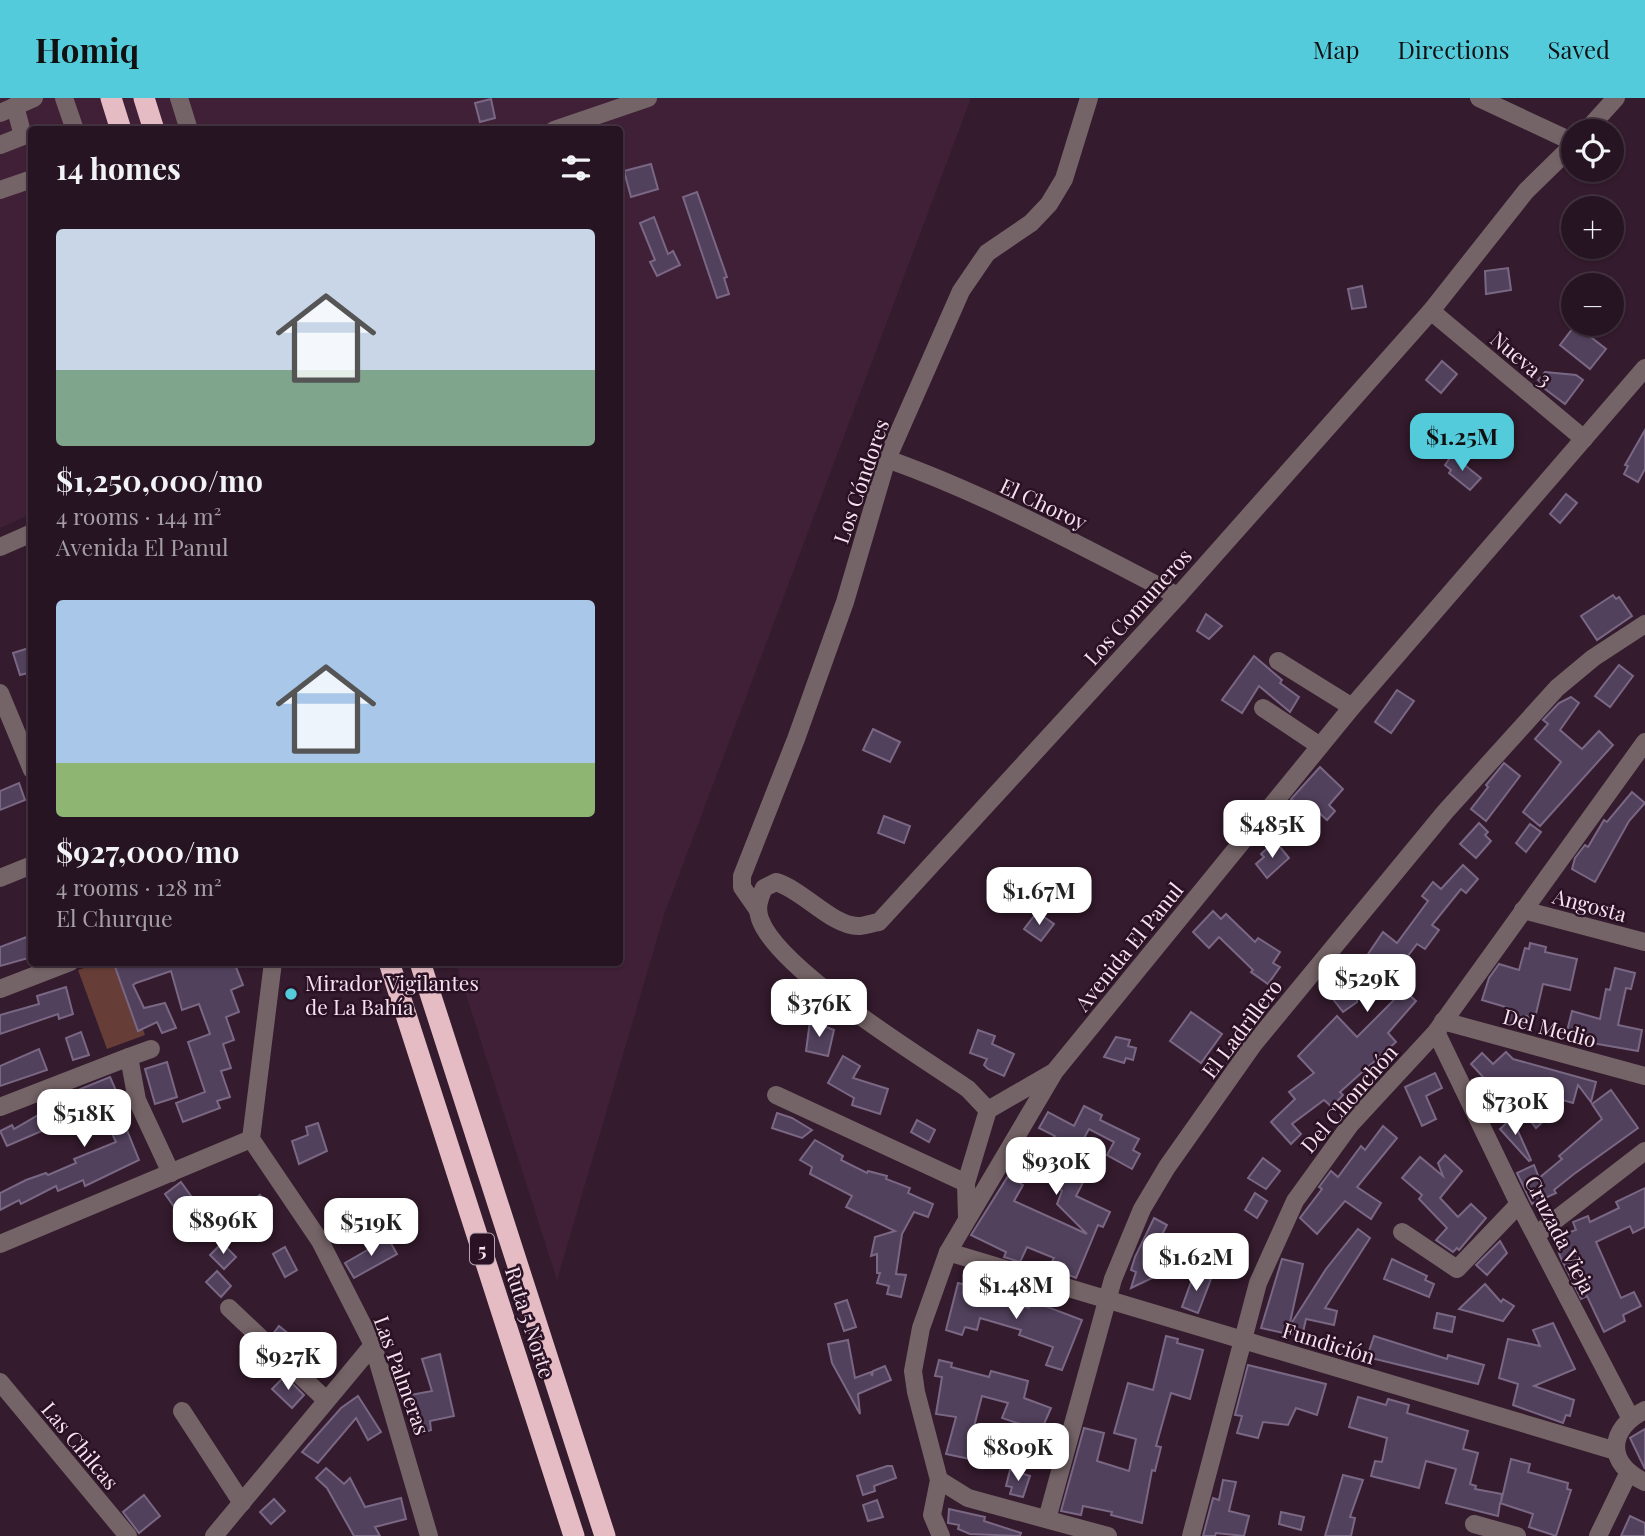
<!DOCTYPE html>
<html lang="en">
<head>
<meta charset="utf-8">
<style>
	:root { --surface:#271422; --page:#2f1d2a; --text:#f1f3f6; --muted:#a49ea5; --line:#433340; --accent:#53cbdb }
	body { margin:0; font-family:"Playfair Display",serif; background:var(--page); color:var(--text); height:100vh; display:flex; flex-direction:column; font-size:26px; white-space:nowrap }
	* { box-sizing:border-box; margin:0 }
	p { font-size:23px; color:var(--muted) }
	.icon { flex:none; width:38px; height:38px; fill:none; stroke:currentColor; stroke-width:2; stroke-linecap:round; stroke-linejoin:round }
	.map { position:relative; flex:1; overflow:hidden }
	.side { position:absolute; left:28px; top:28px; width:595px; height:840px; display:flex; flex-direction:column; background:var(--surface); border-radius:7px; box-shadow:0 2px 5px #0004,0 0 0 2px var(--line) }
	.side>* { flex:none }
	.tools { position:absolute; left:1561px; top:21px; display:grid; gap:14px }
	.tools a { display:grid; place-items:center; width:63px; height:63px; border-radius:50%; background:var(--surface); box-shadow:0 2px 5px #0004,0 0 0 2px var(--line); font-size:35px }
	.price { position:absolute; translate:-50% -60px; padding:0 16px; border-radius:14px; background:#fff; color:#222; font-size:23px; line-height:46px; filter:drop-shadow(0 2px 4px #0008) }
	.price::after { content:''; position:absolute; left:50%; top:42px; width:21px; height:16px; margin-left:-10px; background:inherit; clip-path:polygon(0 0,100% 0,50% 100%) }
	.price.active { background:var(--accent); color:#111 }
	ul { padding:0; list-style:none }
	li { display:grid; align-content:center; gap:14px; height:371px; padding:0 28px }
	li span { display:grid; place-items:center; height:217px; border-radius:7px; color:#555 }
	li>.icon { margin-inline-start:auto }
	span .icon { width:126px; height:126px; fill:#fffc; stroke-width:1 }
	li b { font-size:30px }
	h2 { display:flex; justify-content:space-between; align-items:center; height:84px; padding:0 28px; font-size:30px }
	header { display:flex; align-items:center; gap:42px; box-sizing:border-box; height:98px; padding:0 35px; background:var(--accent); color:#111 }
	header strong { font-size:33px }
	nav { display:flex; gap:38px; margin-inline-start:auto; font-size:24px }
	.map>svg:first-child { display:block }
	.built { fill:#402037 }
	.green { fill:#663e37 }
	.building { fill:#52415d; stroke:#796784; stroke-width:2 }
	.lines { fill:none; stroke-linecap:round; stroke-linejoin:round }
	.minor { stroke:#756467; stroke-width:18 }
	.highway { stroke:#e6bcc4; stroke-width:21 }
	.poi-dot { fill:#53cbdb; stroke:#2a1123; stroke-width:2.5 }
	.labels { text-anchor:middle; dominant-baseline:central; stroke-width:5; stroke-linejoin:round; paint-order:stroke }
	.shield { fill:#2a1123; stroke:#b7a3b1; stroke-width:2 }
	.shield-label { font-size:19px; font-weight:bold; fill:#f4e2ee }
	.street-label { font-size:21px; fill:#f4e2ee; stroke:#2a1123 }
	.poi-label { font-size:21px; fill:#f4e2ee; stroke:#2a1123; text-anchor:start }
</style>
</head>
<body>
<header>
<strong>Homiq</strong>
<nav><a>Map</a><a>Directions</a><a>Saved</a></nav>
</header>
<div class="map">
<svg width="1645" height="1438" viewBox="0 0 1645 1438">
	<rect width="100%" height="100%" fill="#341b2d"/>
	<polygon class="built" points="0,0 971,0 664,817 557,1182 456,865 620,864 620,32 32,32 31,416 0,430"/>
	<polygon class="green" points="99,865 119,865 145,937 107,951 78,872"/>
	<g class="building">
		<polygon points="491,1 495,20 480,24 475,5"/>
		<polygon points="651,66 658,91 631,99 624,73"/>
		<polygon points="697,94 727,179 724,180 729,196 717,200 683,99"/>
		<polygon points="654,119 668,156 673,153 680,167 657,178 650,164 655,162 640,125"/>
		<polygon points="1508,170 1511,192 1486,196 1485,173"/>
		<polygon points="1362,188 1366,209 1352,211 1348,191"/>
		<polygon points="1576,226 1590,232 1587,236 1606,251 1590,271 1560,247"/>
		<polygon points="1442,263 1457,276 1441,295 1426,282"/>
		<polygon points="1545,274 1576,277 1583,282 1565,306 1541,288 1543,286 1538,282"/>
		<polygon points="1645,332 1645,371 1638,384 1624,376 1628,368 1625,367"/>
		<polygon points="1452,357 1481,380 1470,392 1449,375 1451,372 1445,367"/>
		<polygon points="1566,396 1577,405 1560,425 1550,416"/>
		<polygon points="1613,497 1616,501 1619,499 1632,518 1597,542 1581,518"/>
		<polygon points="1206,516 1222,528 1209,541 1197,533"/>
		<polygon points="32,549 32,574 20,577 13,555"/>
		<polygon points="1254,558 1282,582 1280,585 1299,599 1290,614 1259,588 1242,615 1222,602"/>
		<polygon points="1619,567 1633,578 1610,609 1595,598"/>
		<polygon points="1397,592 1414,603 1391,635 1375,624"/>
		<polygon points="1571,599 1579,605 1560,632 1582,651 1599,633 1613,647 1540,728 1523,714 1561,664 1535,641 1548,626 1543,622 1559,605"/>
		<polygon points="873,631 900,644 890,664 863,652"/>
		<polygon points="1504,665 1520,678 1486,723 1471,711 1488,689 1486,687"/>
		<polygon points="1320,669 1343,691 1329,707 1335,713 1327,722 1307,704 1303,710 1291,701"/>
		<polygon points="19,685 25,702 0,712 0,693"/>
		<polygon points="1632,694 1645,705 1629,723 1595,784 1572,771 1575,760 1585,747 1588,749 1604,722 1607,724"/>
		<polygon points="884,718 910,728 904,745 878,735"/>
		<polygon points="1479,725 1488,734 1485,737 1491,743 1476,760 1460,746"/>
		<polygon points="1530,726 1541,734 1526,754 1516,745"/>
		<polygon points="1275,743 1289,760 1267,780 1256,766 1264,759 1261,756"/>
		<polygon points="1463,767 1478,781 1466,795 1461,791 1432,827 1439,832 1425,851 1417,846 1391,880 1416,903 1388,935 1396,944 1340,994 1343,997 1332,1009 1324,1002 1292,1026 1301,1036 1291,1046 1271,1024 1295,1001 1289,994 1314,975 1298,958 1337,918 1357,939 1394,902 1391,900 1394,897 1360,872 1366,867 1362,865 1383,834 1397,845 1428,803 1422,798 1433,784 1441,791"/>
		<polygon points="1213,813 1221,821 1226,816 1255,844 1258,840 1280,854 1273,865 1280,869 1268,886 1251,874 1253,872 1219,839 1209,850 1193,834"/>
		<polygon points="1037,814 1054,826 1041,843 1024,831"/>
		<polygon points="32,837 32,859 0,868 0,849"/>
		<polygon points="1530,845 1546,849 1545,854 1577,861 1570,892 1543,886 1535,920 1526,918 1523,929 1507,925 1509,910 1482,902 1489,880 1499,866 1519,872 1525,850 1529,851"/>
		<polygon points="117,864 234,864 243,887 231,892 239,914 226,919 234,942 223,946 231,970 221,973 230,999 217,1003 220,1010 183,1024 176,1005 205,994 188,944 210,936 199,906 182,912 171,873 136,885 133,887 144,910 165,905 176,930 162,935 157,924 138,933 114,866"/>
		<polygon points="1615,870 1635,875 1631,891 1626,890 1618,927 1642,932 1638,953 1592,945 1566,937 1572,913 1600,921 1606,891 1610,892"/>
		<polygon points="1345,883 1357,899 1357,904 1343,914 1329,896"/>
		<polygon points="66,889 73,916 59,921 58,916 0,936 0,917 39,906 37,898"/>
		<polygon points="1191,914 1222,936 1201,965 1170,943"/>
		<polygon points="810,923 834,932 828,958 806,953"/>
		<polygon points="978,932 995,938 992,946 1014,956 1004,978 988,971 984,967 987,961 970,955"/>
		<polygon points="81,934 89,957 73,962 66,940"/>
		<polygon points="1116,939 1130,942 1128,948 1136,950 1133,962 1126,960 1124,965 1104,959"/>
		<polygon points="39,951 47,972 0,988 0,968"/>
		<polygon points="1506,954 1513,961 1596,984 1591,1004 1578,987 1573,1005 1524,991 1549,1018 1536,1030 1502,986 1497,985 1498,989 1486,999 1476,987 1484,980 1471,966 1482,955 1493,966"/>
		<polygon points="843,958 860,968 853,980 888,991 880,1016 852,1007 854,1000 828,985"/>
		<polygon points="167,964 177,999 155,1006 145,971"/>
		<polygon points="1435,975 1442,990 1426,998 1436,1021 1422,1028 1405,989"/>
		<polygon points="110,979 121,1004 116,1005 139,1062 85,1088 83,1082 58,1093 56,1088 21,1106 19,1102 0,1112 0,1095 26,1082 46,1075 48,1077 76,1065 74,1061 116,1044 101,1012 90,1017 88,1014 66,1024 61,1013 83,1002 78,992"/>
		<polygon points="1611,992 1638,1030 1574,1076 1554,1092 1556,1095 1532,1106 1517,1075 1534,1067 1539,1080 1562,1061 1559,1058 1602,1021 1592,1006"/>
		<polygon points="1084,1008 1102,1017 1100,1022 1139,1041 1133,1052 1140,1056 1132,1071 1107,1057 1114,1044 1089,1031 1073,1060 1091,1069 1076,1098 1110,1114 1103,1129 1098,1127 1076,1180 1049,1169 1054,1160 1027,1149 1020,1164 1004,1159 1006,1154 971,1137 1008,1078 1023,1087 1014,1103 1087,1136 1057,1106 1062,1093 1031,1064 1055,1038 1039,1030 1048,1014 1074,1028"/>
		<polygon points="52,1009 58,1026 7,1048 0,1033 12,1027 14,1031"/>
		<polygon points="777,1015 792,1020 812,1032 802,1040 772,1030"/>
		<polygon points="1512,1020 1531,1062 1529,1063 1500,1031"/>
		<polygon points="917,1022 935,1032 929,1044 911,1034"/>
		<polygon points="318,1025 327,1053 299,1066 292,1043 308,1037 306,1029"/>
		<polygon points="1383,1028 1397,1040 1357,1089 1381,1105 1371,1121 1345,1103 1317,1136 1300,1120 1322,1091 1319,1089 1331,1073 1338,1079 1361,1048 1365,1052"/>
		<polygon points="815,1042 843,1058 841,1062 867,1075 868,1073 887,1078 886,1081 910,1090 908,1095 933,1106 928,1119 914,1114 902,1136 896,1176 906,1177 901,1199 887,1196 889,1188 877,1185 880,1175 877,1175 877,1156 871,1158 875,1139 895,1133 846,1109 852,1098 810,1076 812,1069 800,1062"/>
		<polygon points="1445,1057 1462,1073 1440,1100 1458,1119 1471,1106 1486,1120 1459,1152 1457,1150 1453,1154 1436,1142 1447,1130 1419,1101 1422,1097 1402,1080 1420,1059 1443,1078 1438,1065"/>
		<polygon points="1263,1060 1280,1073 1266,1091 1248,1080"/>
		<polygon points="181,1084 196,1105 180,1117 165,1096"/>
		<polygon points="1645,1090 1645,1129 1633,1135 1630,1128 1596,1144 1621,1200 1634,1194 1641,1208 1623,1217 1625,1223 1604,1234 1587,1198 1581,1201 1560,1158 1556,1147 1560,1145 1558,1138 1576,1132 1573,1124 1588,1118 1590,1124 1619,1110 1616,1104"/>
		<polygon points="1255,1095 1267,1103 1257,1120 1245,1112"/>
		<polygon points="260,1097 268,1108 244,1125 236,1114"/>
		<polygon points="1154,1120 1167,1127 1153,1154 1150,1167 1167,1173 1131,1190 1136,1174 1131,1172 1135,1159"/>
		<polygon points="1358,1131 1370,1140 1325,1210 1337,1213 1334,1227 1306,1221 1302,1239 1261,1230 1282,1161 1303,1166 1289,1229 1326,1171"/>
		<polygon points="388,1140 397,1156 354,1180 345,1165"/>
		<polygon points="1500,1143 1507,1155 1487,1177 1476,1167"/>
		<polygon points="222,1145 236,1159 224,1171 210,1157"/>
		<polygon points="285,1149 297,1172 285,1179 273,1156"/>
		<polygon points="1392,1161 1427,1178 1425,1182 1434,1186 1429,1199 1384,1181"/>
		<polygon points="217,1173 231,1188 221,1199 206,1184"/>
		<polygon points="1194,1176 1211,1181 1198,1215 1182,1209"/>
		<polygon points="958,1185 984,1191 983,1196 1029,1210 1032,1203 1082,1222 1062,1272 1046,1267 1053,1249 1019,1237 1021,1232 980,1220 977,1232 965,1229 962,1237 946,1232"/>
		<polygon points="1485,1186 1501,1204 1503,1201 1514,1208 1503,1223 1459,1211"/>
		<polygon points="847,1202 856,1229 844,1233 835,1206"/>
		<polygon points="1437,1215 1455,1219 1452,1234 1434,1230"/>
		<polygon points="1553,1225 1575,1271 1534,1288 1574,1302 1570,1318 1566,1317 1563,1325 1513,1307 1518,1286 1499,1280 1508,1241 1540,1248 1533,1232"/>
		<polygon points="279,1228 310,1253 301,1263 273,1236"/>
		<polygon points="1166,1238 1178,1241 1177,1245 1203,1252 1190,1301 1171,1295 1156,1348 1161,1349 1155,1373 1152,1372 1142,1425 1111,1417 1112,1414 1083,1408 1081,1417 1061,1413 1084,1330 1104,1335 1097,1363 1129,1373 1136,1341 1114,1335 1128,1285 1153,1292"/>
		<polygon points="1374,1238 1447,1261 1448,1257 1484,1267 1478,1286 1367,1259"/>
		<polygon points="848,1242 855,1280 871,1274 872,1278 873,1273 885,1268 891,1282 858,1296 860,1316 832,1265 828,1246"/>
		<polygon points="440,1256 454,1318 430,1323 431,1332 416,1337 405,1298 432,1293 422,1261"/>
		<polygon points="939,1262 952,1265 951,1269 989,1279 991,1273 1028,1283 1024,1300 1051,1310 1041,1333 1002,1320 1008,1305 982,1298 971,1340 981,1343 978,1355 972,1353 970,1361 946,1356 956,1319 936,1316 942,1279 935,1278"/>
		<polygon points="1248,1267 1326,1286 1317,1317 1296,1310 1288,1327 1263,1324 1258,1340 1237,1335 1242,1318 1235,1317"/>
		<polygon points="285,1278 304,1297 292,1310 272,1291"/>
		<polygon points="358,1298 381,1334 368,1342 356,1320 318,1365 302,1354 341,1310"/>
		<polygon points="1358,1299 1386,1307 1388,1301 1409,1307 1407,1315 1468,1333 1463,1351 1478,1355 1470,1386 1476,1388 1475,1391 1502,1396 1501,1404 1511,1361 1530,1366 1528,1374 1568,1385 1567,1391 1571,1392 1556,1438 1529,1429 1533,1416 1500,1405 1498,1418 1446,1405 1456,1371 1426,1363 1419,1390 1371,1378 1375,1363 1382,1364 1387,1340 1349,1329"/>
		<polygon points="1645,1331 1645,1371 1630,1340"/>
		<polygon points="887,1368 892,1368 896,1380 874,1388 875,1393 863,1397 857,1378"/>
		<polygon points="326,1370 344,1386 350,1380 365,1409 401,1400 406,1421 375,1429 380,1438 354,1438 327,1390 316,1380"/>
		<polygon points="1010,1372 1030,1378 1023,1399 1010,1396 1012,1389 1006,1388"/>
		<polygon points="1343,1377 1363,1382 1350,1419 1355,1420 1351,1438 1325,1438"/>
		<polygon points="1223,1382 1236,1384 1229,1413 1249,1418 1244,1438 1216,1435 1215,1438 1203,1438 1213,1400 1219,1402"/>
		<polygon points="144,1397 160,1418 139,1435 123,1414"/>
		<polygon points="274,1401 285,1413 271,1426 260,1414"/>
		<polygon points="877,1402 883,1419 868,1423 863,1407"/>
		<polygon points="949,1411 985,1419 984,1423 1021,1435 1020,1438 970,1436 958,1431 959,1427 948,1425"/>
		<polygon points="1281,1414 1304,1419 1301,1432 1279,1426"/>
		<polygon points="1630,1418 1645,1425 1645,1438 1621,1438"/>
	</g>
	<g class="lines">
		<g class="minor">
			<polyline points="64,0 75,32"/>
			<polyline points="179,0 189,32"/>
			<polyline points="1479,0 1573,44"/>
			<polyline points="0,15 34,0"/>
			<polyline points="554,32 648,0"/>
			<polyline points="1586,33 1616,0"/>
			<polyline points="0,47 23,38 15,8"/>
			<polyline points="0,92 32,81"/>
			<polyline points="1431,213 1584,341"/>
			<path d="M887 361C988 397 1083 449 1178 498"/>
			<polyline points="0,449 32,435"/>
			<polyline points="1278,563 1352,609"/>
			<polyline points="0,595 32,672"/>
			<polyline points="1263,610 1320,648"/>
			<polyline points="0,780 32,767"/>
			<polyline points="758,812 742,789 742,778 796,641 845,504 887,361 961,193 987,155 1031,125 1049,106 1064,81 1089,0"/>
			<polyline points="1523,812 1645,844"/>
			<polyline points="273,864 251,1041 320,1143 373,1247 429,1438"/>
			<polyline points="0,891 70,864"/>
			<polyline points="1443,923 1645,978"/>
			<polyline points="1436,934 1519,1106 1630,1319"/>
			<polyline points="151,951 129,959 137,1002 171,1075"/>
			<polyline points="776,997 966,1085 967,1120"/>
			<polyline points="0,1009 129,959"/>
			<path d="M988 1012 968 991C919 957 778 872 760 821 756 810 759 801 764 790L776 784C803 792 832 828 858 828 864 828 872 825 879 824L1178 498 1431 213 1526 93 1573 47"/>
			<polyline points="966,1085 988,1012 1052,975"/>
			<polyline points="1402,1134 1457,1171 1519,1106"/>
			<polyline points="1536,1137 1645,1053"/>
			<polyline points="0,1146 251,1041"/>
			<polyline points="948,1154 1616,1353"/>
			<polyline points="229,1210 326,1302"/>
			<polyline points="0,1284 128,1438"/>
			<path d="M1645 1312C1607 1331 1606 1366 1645 1384"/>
			<polyline points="182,1313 242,1405"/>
			<polyline points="939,1382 968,1400 1108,1438"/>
			<polyline points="1047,1421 1113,1181 1142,1111 1167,1069 1253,947 1445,714 1557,590 1593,560 1645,526"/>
			<polyline points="1474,1426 1517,1438"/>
			<polyline points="214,1438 373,1247"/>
			<polyline points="941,1438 932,1417 939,1382 916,1294 913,1273 921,1230 948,1154 1055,973 1352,609 1645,270"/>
			<polyline points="1191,1438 1258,1185 1295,1103 1350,1027 1436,934 1645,644"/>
			<polyline points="1598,1438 1628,1376"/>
		</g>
		<g class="highway">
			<polyline points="111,0 121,32"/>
			<polyline points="144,0 154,32"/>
			<polyline points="389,864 574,1438"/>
			<polyline points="420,864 605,1438"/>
		</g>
	</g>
	<circle class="poi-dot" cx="291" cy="896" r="7"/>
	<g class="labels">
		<rect class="shield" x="470" y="1135.5" width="24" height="31" rx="5"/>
		<g class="shield-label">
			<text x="482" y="1151">5</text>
		</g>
		<g class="street-label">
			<text transform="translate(1522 260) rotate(40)">Nueva 3</text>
			<text transform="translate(860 383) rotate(-71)">Los Cóndores</text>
			<text transform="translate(1044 405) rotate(25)">El Choroy</text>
			<text transform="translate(1137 508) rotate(-48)">Los Comuneros</text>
			<text transform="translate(1590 806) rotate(15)">Angosta</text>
			<text transform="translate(1128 848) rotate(-51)">Avenida El Panul</text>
			<text transform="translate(1550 929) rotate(15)">Del Medio</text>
			<text transform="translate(1241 930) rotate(-53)">El Ladrillero</text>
			<text transform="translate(1348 1000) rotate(-49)">Del Chonchón</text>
			<text transform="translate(1561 1136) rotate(63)">Cruzada Vieja</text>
			<text transform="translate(531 1224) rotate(72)">Ruta 5 Norte</text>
			<text transform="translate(1329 1244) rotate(17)">Fundición</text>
			<text transform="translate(403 1277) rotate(70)">Las Palmeras</text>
			<text transform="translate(81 1347) rotate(50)">Las Chilcas</text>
		</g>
		<g class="poi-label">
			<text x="305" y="884">Mirador Vigilantes<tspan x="305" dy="24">de La Bahía</tspan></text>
		</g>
	</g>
</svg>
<div class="tools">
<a><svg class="icon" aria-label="locate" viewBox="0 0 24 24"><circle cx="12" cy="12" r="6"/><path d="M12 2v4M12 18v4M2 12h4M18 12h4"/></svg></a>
<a>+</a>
<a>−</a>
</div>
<b class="price active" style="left:1462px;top:375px">$1.25M</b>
<b class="price" style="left:1272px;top:762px">$485K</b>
<b class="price" style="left:1039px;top:829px">$1.67M</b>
<b class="price" style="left:1367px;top:916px">$529K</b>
<b class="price" style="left:819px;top:941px">$376K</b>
<b class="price" style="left:1515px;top:1039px">$730K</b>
<b class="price" style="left:84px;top:1051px">$518K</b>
<b class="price" style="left:1056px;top:1099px">$930K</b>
<b class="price" style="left:223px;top:1158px">$896K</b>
<b class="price" style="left:371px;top:1160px">$519K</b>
<b class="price" style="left:1196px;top:1195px">$1.62M</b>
<b class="price" style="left:1016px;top:1223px">$1.48M</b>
<b class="price" style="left:288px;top:1294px">$927K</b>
<b class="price" style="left:1018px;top:1385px">$809K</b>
<section class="side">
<h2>14 homes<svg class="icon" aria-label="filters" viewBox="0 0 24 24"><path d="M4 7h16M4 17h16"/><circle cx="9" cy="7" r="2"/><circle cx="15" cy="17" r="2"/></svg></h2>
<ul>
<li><span style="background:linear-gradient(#c9d6e8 65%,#7fa58c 0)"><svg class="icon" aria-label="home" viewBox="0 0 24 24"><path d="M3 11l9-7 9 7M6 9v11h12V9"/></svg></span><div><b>$1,250,000/mo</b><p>4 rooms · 144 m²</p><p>Avenida El Panul</p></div></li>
<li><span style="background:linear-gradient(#a9c7e8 75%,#8fb573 0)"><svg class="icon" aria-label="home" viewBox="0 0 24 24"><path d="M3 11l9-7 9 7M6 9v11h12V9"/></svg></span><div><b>$927,000/mo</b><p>4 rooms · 128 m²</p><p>El Churque</p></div></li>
</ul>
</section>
</div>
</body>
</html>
